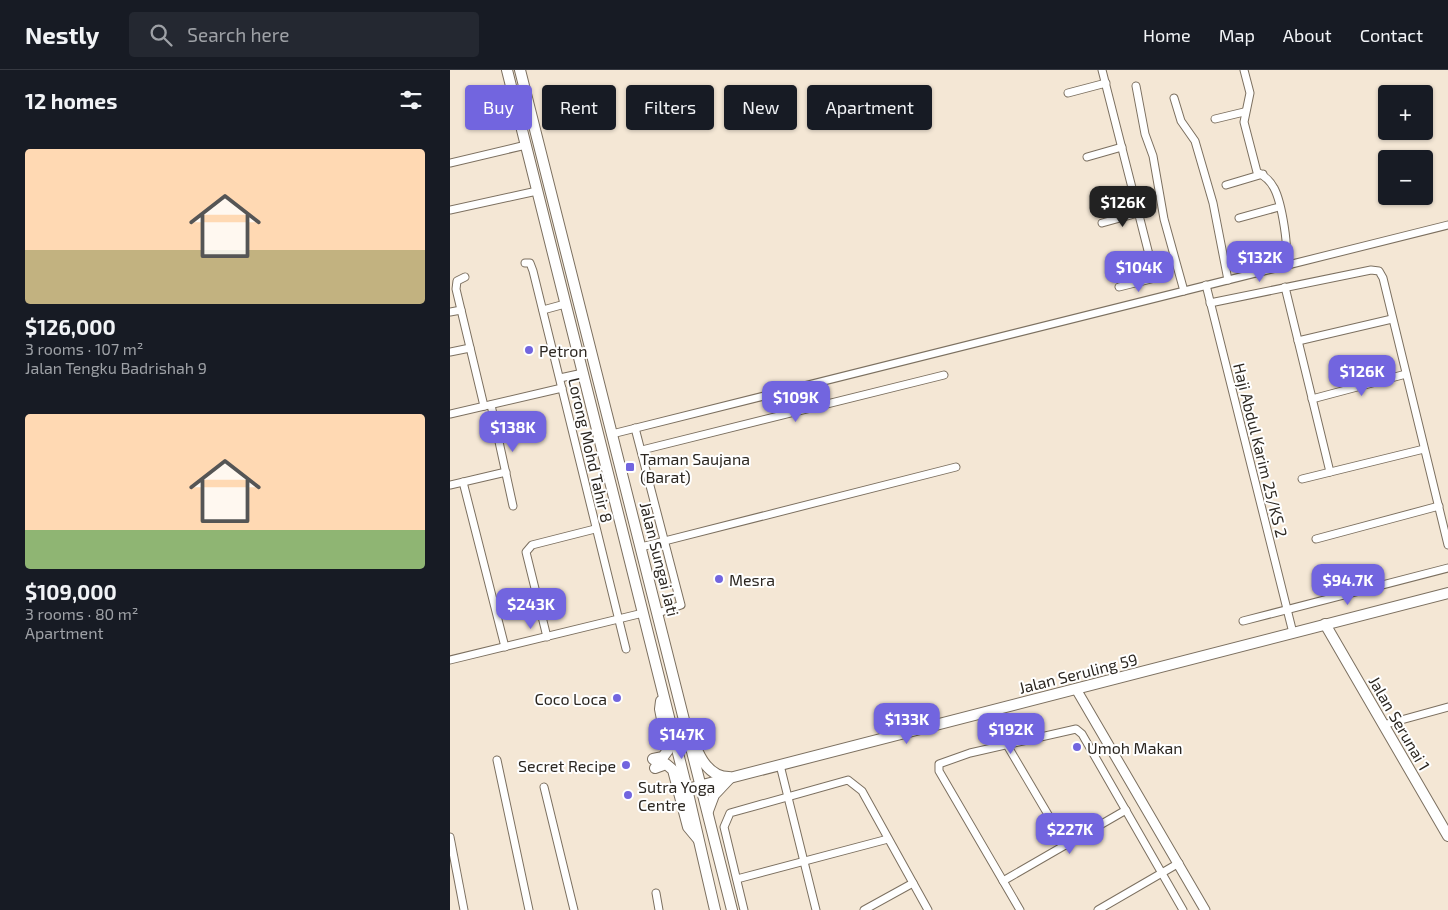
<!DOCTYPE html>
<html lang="en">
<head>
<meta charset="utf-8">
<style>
	:root { --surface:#171b24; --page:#242831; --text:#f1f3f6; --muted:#9ea1a6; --line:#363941; --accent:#7265df }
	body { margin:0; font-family:"Exo 2",sans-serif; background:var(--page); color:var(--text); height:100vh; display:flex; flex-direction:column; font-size:19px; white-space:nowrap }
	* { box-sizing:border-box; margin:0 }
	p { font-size:16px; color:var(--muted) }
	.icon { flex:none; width:28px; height:28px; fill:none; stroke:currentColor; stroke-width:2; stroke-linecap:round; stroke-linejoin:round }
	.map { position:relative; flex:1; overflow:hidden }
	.details { display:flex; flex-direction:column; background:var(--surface); width:450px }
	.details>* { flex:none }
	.banner { position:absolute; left:15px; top:15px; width:475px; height:45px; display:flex; gap:10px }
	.fabs { position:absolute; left:928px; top:15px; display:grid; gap:10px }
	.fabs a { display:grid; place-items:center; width:55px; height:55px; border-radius:5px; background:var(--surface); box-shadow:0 1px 4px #0004; font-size:25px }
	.price { position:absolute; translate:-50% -42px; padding:0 11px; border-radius:10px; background:var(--accent); color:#fff; font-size:16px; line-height:32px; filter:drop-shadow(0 1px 2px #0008) }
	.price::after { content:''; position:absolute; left:50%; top:30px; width:15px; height:11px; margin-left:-8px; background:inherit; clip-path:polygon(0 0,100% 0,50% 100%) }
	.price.selected { background:#222; color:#fff }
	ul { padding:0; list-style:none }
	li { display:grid; align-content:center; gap:10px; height:265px; padding:0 25px }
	li span { display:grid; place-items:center; height:155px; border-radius:5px; color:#555 }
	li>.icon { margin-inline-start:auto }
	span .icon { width:90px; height:90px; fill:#fffc; stroke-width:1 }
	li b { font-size:21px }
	h2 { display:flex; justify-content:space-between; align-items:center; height:60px; padding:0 25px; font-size:21px }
	.pill { padding:0 18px; border-radius:5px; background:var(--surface); box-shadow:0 1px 4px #0004; font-size:18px; line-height:45px }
	.pill.selected { background:var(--accent); color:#fff }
	header { display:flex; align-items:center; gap:30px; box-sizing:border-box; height:70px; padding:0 25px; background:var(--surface); border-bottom:1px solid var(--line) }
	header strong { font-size:24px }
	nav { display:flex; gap:28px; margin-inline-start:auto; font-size:18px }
	.search { width:350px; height:45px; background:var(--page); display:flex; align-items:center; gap:12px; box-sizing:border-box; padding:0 18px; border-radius:5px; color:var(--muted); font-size:19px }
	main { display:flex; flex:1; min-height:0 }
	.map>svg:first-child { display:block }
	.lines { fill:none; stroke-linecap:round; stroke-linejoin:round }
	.minor-casing { stroke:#7c7060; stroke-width:9 }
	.tertiary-casing { stroke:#7c7060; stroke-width:11 }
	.secondary-casing { stroke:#7c7060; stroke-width:12 }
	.minor { stroke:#fff; stroke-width:7 }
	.tertiary { stroke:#fff; stroke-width:9 }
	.secondary { stroke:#fff; stroke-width:10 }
	.poi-dot { fill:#7265df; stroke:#fff; stroke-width:2 }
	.labels { text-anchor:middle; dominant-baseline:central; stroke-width:4; stroke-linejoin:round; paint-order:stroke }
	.poi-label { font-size:16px; fill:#2c2721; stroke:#fff; text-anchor:start }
	.street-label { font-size:16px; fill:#2c2721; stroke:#fff }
</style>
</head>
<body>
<header>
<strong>Nestly</strong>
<div class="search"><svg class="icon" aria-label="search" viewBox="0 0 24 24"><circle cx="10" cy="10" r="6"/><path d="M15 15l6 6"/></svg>Search here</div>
<nav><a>Home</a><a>Map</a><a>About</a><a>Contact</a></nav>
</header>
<main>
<section class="details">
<h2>12 homes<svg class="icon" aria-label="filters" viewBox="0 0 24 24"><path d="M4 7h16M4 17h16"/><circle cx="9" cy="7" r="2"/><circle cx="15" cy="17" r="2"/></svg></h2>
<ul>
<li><span style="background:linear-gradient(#ffd9b3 65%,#c2b280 0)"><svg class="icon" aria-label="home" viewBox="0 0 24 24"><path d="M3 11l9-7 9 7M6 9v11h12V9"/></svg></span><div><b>$126,000</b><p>3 rooms · 107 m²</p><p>Jalan Tengku Badrishah 9</p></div></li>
<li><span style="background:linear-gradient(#ffd9b3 75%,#8fb573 0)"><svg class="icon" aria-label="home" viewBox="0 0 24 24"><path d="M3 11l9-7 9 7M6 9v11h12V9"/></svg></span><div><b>$109,000</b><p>3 rooms · 80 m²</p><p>Apartment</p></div></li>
</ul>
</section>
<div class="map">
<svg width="998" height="840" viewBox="0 0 998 840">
	<rect width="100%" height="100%" fill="#f4e7d5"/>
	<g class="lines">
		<g class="minor-casing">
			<g id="minor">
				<polyline points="652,0 705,208 669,217"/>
				<path d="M794 0 800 23 794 52 807 102C815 106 820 110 824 118 831 131 841 182 834 195"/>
				<polyline points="686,16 695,64 703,86 714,149 734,221"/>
				<polyline points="618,23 656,13"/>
				<polyline points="724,28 731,51 745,71 763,133 778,210"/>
				<polyline points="765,49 794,42"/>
				<polyline points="637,87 672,77"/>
				<polyline points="0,93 76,75"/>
				<polyline points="776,115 813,104"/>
				<polyline points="0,140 87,121"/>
				<polyline points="789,148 829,137"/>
				<polyline points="652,153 688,143"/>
				<polyline points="75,193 80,193 83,201 176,579"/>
				<polyline points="15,207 7,211 6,219 34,336"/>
				<polyline points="756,215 843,563"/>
				<polyline points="835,217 880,402"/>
				<polyline points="760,233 921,200 929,201 933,208 998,475"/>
				<polyline points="93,240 115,234"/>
				<polyline points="0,242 11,240"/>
				<polyline points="848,271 942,249"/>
				<polyline points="0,282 20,278"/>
				<polyline points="110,308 133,303"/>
				<polyline points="862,329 956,304"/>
				<polyline points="41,335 63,436"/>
				<polyline points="0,344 112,318"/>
				<polyline points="185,358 231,535 208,543"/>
				<polyline points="162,364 998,155"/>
				<polyline points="192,380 494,305"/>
				<polyline points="852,409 974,379"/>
				<polyline points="13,412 55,577"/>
				<polyline points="0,415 56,402"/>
				<polyline points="866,469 989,436"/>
				<polyline points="191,477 506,397"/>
				<polyline points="793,551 998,498"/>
				<polyline points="97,567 76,482 82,475 145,459"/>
				<polyline points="0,590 193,543"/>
				<polyline points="933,655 998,637"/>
				<polyline points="557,675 616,775"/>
				<polyline points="47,690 79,840"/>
				<polyline points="330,695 366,840"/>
				<polyline points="94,717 124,840"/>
				<polyline points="0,767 14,840"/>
				<polyline points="287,809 438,769"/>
				<polyline points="553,811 676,740"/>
				<polyline points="206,823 209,840"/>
				<polyline points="294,840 274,757 280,743 398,710 412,721 478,840"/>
				<polyline points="414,840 463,813"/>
				<polyline points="570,840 489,701 489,694 520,683 626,659 632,664 733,840"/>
				<polyline points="648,840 729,793"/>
			</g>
		</g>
		<g class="tertiary-casing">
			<polyline id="tertiary" points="626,619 755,840"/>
		</g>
		<g class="secondary-casing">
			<g id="secondary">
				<polyline points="57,0 237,719 265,840"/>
				<polyline points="70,0 282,840"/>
				<polyline points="875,554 998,766"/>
				<path d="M248 682C254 695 263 707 279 707"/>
				<polyline points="203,689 213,687 218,680 210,639 211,631"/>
				<polyline points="205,698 216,694 223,700 238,757 248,769"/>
				<polyline points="237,719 998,523"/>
				<polyline points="258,741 264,725 280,708"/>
			</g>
		</g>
		<use href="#minor" class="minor"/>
		<use href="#tertiary" class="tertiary"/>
		<use href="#secondary" class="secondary"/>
	</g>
	<g class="poi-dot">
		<circle cx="79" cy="280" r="5"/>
		<rect x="175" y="392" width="10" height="10" rx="2.5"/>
		<circle cx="269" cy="509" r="5"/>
		<circle cx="167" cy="628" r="5"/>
		<circle cx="627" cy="677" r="5"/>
		<circle cx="176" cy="695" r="5"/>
		<circle cx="178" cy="725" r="5"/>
	</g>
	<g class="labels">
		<g class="poi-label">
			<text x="89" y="280">Petron</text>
			<text x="190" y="388">Taman Saujana<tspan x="190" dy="18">(Barat)</tspan></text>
			<text x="279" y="509">Mesra</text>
			<text x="157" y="628" text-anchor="end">Coco Loca</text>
			<text x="637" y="677">Umoh Makan</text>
			<text x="166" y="695" text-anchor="end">Secret Recipe</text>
			<text x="188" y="716">Sutra Yoga<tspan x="188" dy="18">Centre</tspan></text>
		</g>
		<g class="street-label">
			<text transform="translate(141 380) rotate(77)">Lorong Mohd Tahir 8</text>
			<text transform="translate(811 380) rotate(76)">Haji Abdul Karim 25/KS 2</text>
			<text transform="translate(210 489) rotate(76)">Jalan Sungai Jati</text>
			<text transform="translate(628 603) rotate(-14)">Jalan Seruling 59</text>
			<text transform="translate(950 653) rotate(60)">Jalan Serunai 1</text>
		</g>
	</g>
</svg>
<div class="fabs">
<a>+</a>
<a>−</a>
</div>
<b class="price selected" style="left:673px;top:158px">$126K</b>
<b class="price" style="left:810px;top:213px">$132K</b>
<b class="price" style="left:689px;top:223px">$104K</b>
<b class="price" style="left:912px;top:327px">$126K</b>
<b class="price" style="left:346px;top:353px">$109K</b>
<b class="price" style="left:63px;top:383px">$138K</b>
<b class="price" style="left:898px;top:536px">$94.7K</b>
<b class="price" style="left:81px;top:560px">$243K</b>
<b class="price" style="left:457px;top:675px">$133K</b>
<b class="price" style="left:561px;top:685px">$192K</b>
<b class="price" style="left:232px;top:690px">$147K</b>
<b class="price" style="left:620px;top:785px">$227K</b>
<div class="banner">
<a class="pill selected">Buy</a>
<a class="pill">Rent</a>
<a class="pill">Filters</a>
<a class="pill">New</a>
<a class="pill">Apartment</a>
</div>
</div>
</main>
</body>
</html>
